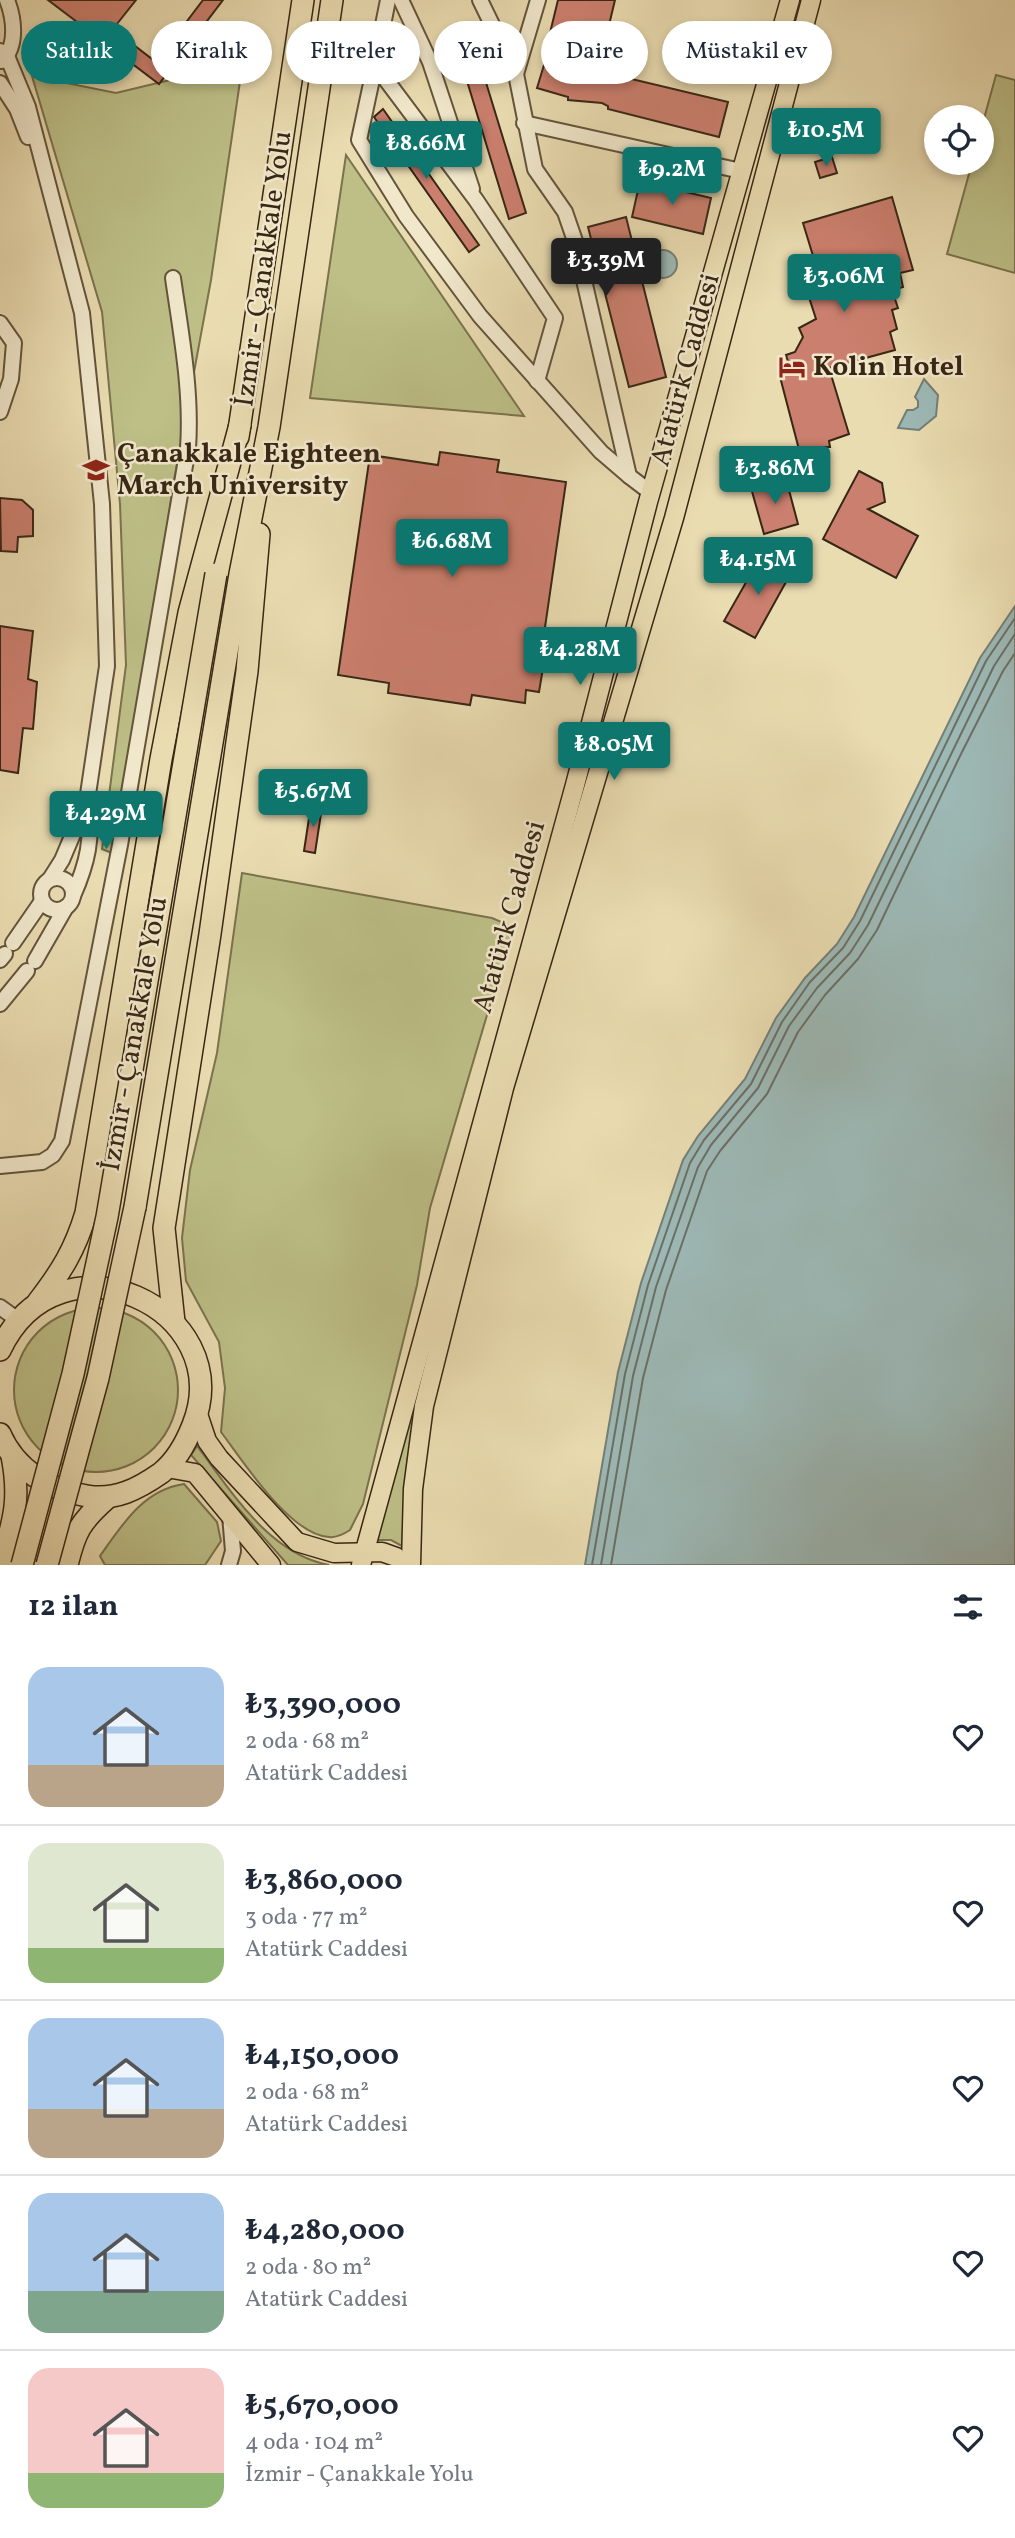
<!DOCTYPE html>
<html lang="tr">
<head>
<meta charset="utf-8">
<style>
	:root { --surface:#fff; --page:#f6f6f7; --text:#1f2937; --muted:#747a83; --line:#e0e1e3; --accent:#0f766e }
	body { margin:0; font-family:Vollkorn,serif; background:var(--page); color:var(--text); height:100vh; display:flex; flex-direction:column; font-size:26px; white-space:nowrap }
	* { box-sizing:border-box; margin:0 }
	p { font-size:23px; color:var(--muted) }
	.icon { flex:none; width:38px; height:38px; fill:none; stroke:currentColor; stroke-width:2; stroke-linecap:round; stroke-linejoin:round }
	.map { position:relative; height:1565px; overflow:hidden }
	.drawer { display:flex; flex-direction:column; background:var(--surface); flex:1 }
	.drawer>* { flex:none }
	.top-card { position:absolute; left:21px; top:21px; width:973px; height:63px; display:flex; gap:14px }
	.tools { position:absolute; left:924px; top:105px; display:grid; gap:14px }
	.tools a { display:grid; place-items:center; width:70px; height:70px; border-radius:50%; background:var(--surface); box-shadow:0 4px 10px #0003; font-size:35px }
	.price { position:absolute; translate:-50% -60px; padding:0 16px; border-radius:7px; background:var(--accent); color:#fff; font-size:23px; line-height:46px; filter:drop-shadow(0 2px 4px #0008) }
	.price::after { content:''; position:absolute; left:50%; top:42px; width:21px; height:16px; margin-left:-10px; background:inherit; clip-path:polygon(0 0,100% 0,50% 100%) }
	.price.active { background:#222; color:#fff }
	ul { padding:0; list-style:none }
	li { display:flex; align-items:center; gap:21px; height:175px; padding:0 28px }
	li+li { border-top:2px solid var(--line) }
	li span { display:grid; place-items:center; flex:none; width:196px; height:140px; border-radius:21px; color:#555 }
	li>.icon { margin-inline-start:auto }
	span .icon { width:84px; height:84px; fill:#fffc; stroke-width:1 }
	li b { font-size:30px }
	h2 { display:flex; justify-content:space-between; align-items:center; height:84px; padding:0 28px; font-size:30px }
	.tag { padding:0 24px; border-radius:32px; background:var(--surface); box-shadow:0 4px 10px #0003; font-size:24px; line-height:63px }
	.tag.active { background:var(--accent); color:#fff }
	.map>svg:first-child { display:block }
	.green { fill:#bdbf87; stroke:#7a734e; stroke-width:2 }
	.water { fill:#9db9b6; stroke:#757f76; stroke-width:2 }
	.lines { fill:none; stroke-linecap:round; stroke-linejoin:round }
	.shore { stroke:#6a7066; stroke-width:2 }
	.building { fill:#cb7f6e; stroke:#382715; stroke-width:2 }
	.minor-casing { stroke:#64543c; stroke-width:18 }
	.major-casing { stroke:#382715; stroke-width:21 }
	.highway-casing { stroke:#382715; stroke-width:24 }
	.minor { stroke:#f1e8cc; stroke-width:14 }
	.major { stroke:#eadcb1; stroke-width:18 }
	.highway { stroke:#eadcb1; stroke-width:21 }
	.highway-bridge-casing { stroke:#382715; stroke-width:24; stroke-linecap:butt }
	.highway-bridge { stroke:#eadcb1; stroke-width:21 }
	.labels { text-anchor:middle; dominant-baseline:central; stroke-width:5; stroke-linejoin:round; paint-order:stroke }
	.street-label { font-size:28px; fill:#382715; stroke:#f1e8cc }
	.poi-label { font-size:28px; font-weight:bold; fill:#382715; stroke:#f1e8cc; text-anchor:start }
</style>
</head>
<body>
<div class="map">
<svg width="1015" height="1565" viewBox="0 0 1015 1565">
	<rect width="100%" height="100%" fill="#eadcb1"/>
	<filter id="stains"><feTurbulence type="fractalNoise" baseFrequency=".00286" numOctaves="4"/><feColorMatrix values="0 0 0 0 .2 0 0 0 0 .09 0 0 0 0 .02 0 0 0 .5 -.17"/></filter>
	<radialGradient id="worn" r=".72"><stop offset=".6" stop-color="#630" stop-opacity="0"/><stop offset="1" stop-color="#630" stop-opacity=".3"/></radialGradient>
	<g class="green">
		<polygon points="245,47 211,280 173,486 146,677 112,853 102,849 126,665 120,504 102,312 32,76 116,93 170,80"/>
		<polygon points="996,75 1015,80 1015,273 947,254 972,163 982,163 982,126"/>
		<polygon points="346,155 524,416 310,398"/>
		<path d="M242 873 492 918 513 927 430 1208 417 1285 363 1504 350 1530C344 1534 337 1538 329 1537 290 1535 243 1461 221 1432L225 1388 219 1342 186 1281 182 1238 190 1170 217 1053Z"/>
		<circle cx="96" cy="1390" r="82"/>
		<polygon points="422,1369 423,1374 407,1463 402,1546 391,1540 376,1540"/>
		<path d="M197 1446C232 1492 269 1554 329 1565H288L191 1455Z"/>
		<path d="M184 1484 217 1522 221 1541 205 1565H105L100 1556C122 1525 143 1490 184 1484Z"/>
	</g>
	<g class="water">
		<circle cx="663" cy="264" r="14"/>
		<polygon points="924,379 938,395 936,416 919,430 898,428 907,410 913,410 918,407 918,401 915,397"/>
		<polygon points="1015,606 1015,1565 585,1565 618,1372 641,1283 683,1160 698,1136 745,1079 776,1018 805,978 837,944 854,917 980,658"/>
	</g>
	<g class="lines">
		<g class="shore">
			<polyline points="592,1565 625,1374 648,1285 690,1163 704,1140 751,1084 782,1022 810,982 843,948 860,921 986,661 1015,618"/>
			<polyline points="601,1565 633,1376 656,1287 698,1167 711,1145 758,1088 789,1026 817,988 850,953 868,925 994,666 1015,634"/>
			<polyline points="611,1565 643,1378 666,1290 707,1171 720,1151 767,1094 798,1032 825,995 858,959 877,930 960,756 1003,671 1015,653"/>
		</g>
	</g>
	<g class="building">
		<polygon points="48,0 136,0 113,29 156,62 203,0 223,0 159,84"/>
		<polygon points="558,0 615,0 598,71 728,102 719,137 608,109 608,106 602,103 568,100 568,97 537,88 551,42 548,41"/>
		<polygon points="692,23 745,37 736,72 683,58"/>
		<polygon points="469,27 526,213 509,219 453,35"/>
		<polygon points="383,109 479,245 469,252 374,117"/>
		<polygon points="832,157 837,173 820,178 815,162"/>
		<polygon points="640,181 711,198 703,234 632,217"/>
		<polygon points="892,197 913,270 900,273 903,287 892,290 898,308 892,310 897,329 890,332 895,350 829,368 849,434 829,441 830,447 822,447 823,455 802,461 779,373 790,368 786,355 795,352 803,337 799,328 816,319 806,288 821,282 803,223"/>
		<polygon points="626,217 666,377 629,387 588,227"/>
		<polygon points="440,452 499,460 497,472 566,482 541,655 545,656 539,692 526,690 525,703 472,695 470,705 388,693 389,683 338,675 370,455 438,465"/>
		<polygon points="859,471 882,483 885,502 868,509 918,536 896,578 823,539"/>
		<polygon points="786,479 798,524 764,534 751,488"/>
		<polygon points="0,498 22,500 33,510 33,536 18,537 17,552 1,551"/>
		<polygon points="761,556 791,573 755,638 724,621"/>
		<polygon points="0,626 33,631 28,679 37,682 33,729 23,728 18,773 0,770"/>
		<polygon points="311,805 322,807 315,853 304,851"/>
	</g>
	<g class="lines">
		<g class="minor-casing">
			<g id="minor">
				<polyline points="388,0 375,65 476,200 555,318 537,381"/>
				<polyline points="401,0 430,62 472,189"/>
				<polyline points="480,0 516,74 535,169 565,212 575,241 629,476 650,492"/>
				<polyline points="0,51 7,56 28,107 82,313 102,504 107,666 87,801 62,860 50,879"/>
				<path d="M2 61C18 46 14 18 7 0"/>
				<polyline points="375,65 359,140 406,216 480,316 601,452 629,476"/>
				<polyline points="516,74 538,0"/>
				<polyline points="0,83 17,109 28,137"/>
				<polyline points="524,123 741,171"/>
				<polyline points="0,323 14,343 11,379 0,412"/>
				<circle cx="57" cy="894" r="16"/>
				<path d="M73 896C87 864 94 837 87 802"/>
				<polyline points="13,943 42,901"/>
				<polyline points="0,960 5,954"/>
				<polyline points="35,961 66,907"/>
				<polyline points="0,1004 27,971"/>
				<path d="M0 1166 42 1162 53 1155 62 1141 120 845 188 448C192 391 181 334 173 278"/>
				<polyline points="0,1307 18,1320"/>
				<polyline points="229,1565 233,1551 230,1515"/>
			</g>
		</g>
		<g class="major-casing">
			<g id="major">
				<polyline points="198,1414 207,1441 219,1458 297,1542 334,1553 382,1552 396,1557 404,1565"/>
				<polyline points="167,1468 195,1473 271,1565"/>
				<polyline points="361,1565 575,785 648,502 790,0"/>
				<polyline points="411,1565 413,1489 424,1406 504,1088 674,518 811,0"/>
			</g>
		</g>
		<g class="highway-casing">
			<g id="highway">
				<polyline points="238,437 303,0"/>
				<polyline points="135,1207 240,574 269,427 332,0"/>
				<path d="M38 1302C61 1272 75 1250 86 1213L161 759 189 613 240 425"/>
				<polyline points="174,1322 164,1228 210,934 247,671 259,534"/>
				<path d="M0 1350C59 1224 239 1309 193 1425 186 1443 176 1461 161 1473 138 1489 115 1501 87 1496 50 1490 16 1471 0 1434"/>
				<path d="M1 1565C13 1522 21 1502 12 1456"/>
				<path d="M67 1565C75 1532 80 1522 106 1499"/>
			</g>
		</g>
		<use href="#minor" class="minor"/>
		<use href="#major" class="major"/>
		<use href="#highway" class="highway"/>
		<g class="highway-bridge-casing">
			<g id="highway-bridge">
				<polyline points="22,1565 73,1374 107,1217 216,574"/>
				<polyline points="47,1565 98,1378 135,1207"/>
			</g>
		</g>
		<use href="#highway-bridge" class="highway-bridge"/>
	</g>
	<defs>
		<g id="hotel-bare" transform="scale(2.1)"><path d="M-6-4.5h1.5V1H6V5H4.5V3h-9V5H-6ZM-4 0a1.8 1.8 0 1 1 3.6 0ZM.5 0V-2.5h3Q6-2.5 6 0Z" fill="#8f2418" stroke="#f1e8cc" stroke-width="2.5" paint-order="stroke"/></g>
		<g id="university-bare" transform="scale(2.1)"><path d="M0-5L7-2L0 1L-7-2ZM-4 1L0 2.5L4 1V4Q0 6-4 4Z" fill="#8f2418" stroke="#f1e8cc" stroke-width="2.5" paint-order="stroke"/></g>
	</defs>
	<g fill-rule="evenodd">
		<use href="#hotel-bare" x="792" y="367"/>
		<use href="#university-bare" x="96" y="470"/>
	</g>
	<g class="labels">
		<g class="street-label">
			<text transform="translate(264 269) rotate(-82)">İzmir - Çanakkale Yolu</text>
			<text transform="translate(686 370) rotate(-75)">Atatürk Caddesi</text>
			<text transform="translate(510 917) rotate(-74)">Atatürk Caddesi</text>
			<text transform="translate(135 1034) rotate(-80)">İzmir - Çanakkale Yolu</text>
		</g>
		<g class="poi-label">
			<text x="813" y="367">Kolin Hotel</text>
			<text x="117" y="454">Çanakkale Eighteen<tspan x="117" dy="32">March University</tspan></text>
		</g>
	</g>
	<rect width="100%" height="100%" filter="url(#stains)"/>
	<rect width="100%" height="100%" fill="url(#worn)"/>
</svg>
<div class="tools">
<a><svg class="icon" aria-label="locate" viewBox="0 0 24 24"><circle cx="12" cy="12" r="6"/><path d="M12 2v4M12 18v4M2 12h4M18 12h4"/></svg></a>
</div>
<b class="price" style="left:826px;top:168px">₺10.5M</b>
<b class="price" style="left:426px;top:181px">₺8.66M</b>
<b class="price" style="left:672px;top:207px">₺9.2M</b>
<b class="price active" style="left:606px;top:298px">₺3.39M</b>
<b class="price" style="left:844px;top:314px">₺3.06M</b>
<b class="price" style="left:775px;top:506px">₺3.86M</b>
<b class="price" style="left:452px;top:579px">₺6.68M</b>
<b class="price" style="left:758px;top:597px">₺4.15M</b>
<b class="price" style="left:580px;top:687px">₺4.28M</b>
<b class="price" style="left:614px;top:782px">₺8.05M</b>
<b class="price" style="left:313px;top:829px">₺5.67M</b>
<b class="price" style="left:106px;top:851px">₺4.29M</b>
<div class="top-card">
<a class="tag active">Satılık</a>
<a class="tag">Kiralık</a>
<a class="tag">Filtreler</a>
<a class="tag">Yeni</a>
<a class="tag">Daire</a>
<a class="tag">Müstakil ev</a>
</div>
</div>
<section class="drawer">
<h2>12 ilan<svg class="icon" aria-label="filters" viewBox="0 0 24 24"><path d="M4 7h16M4 17h16"/><circle cx="9" cy="7" r="2"/><circle cx="15" cy="17" r="2"/></svg></h2>
<ul>
<li><span style="background:linear-gradient(#a9c7e8 70%,#b9a48a 0)"><svg class="icon" aria-label="home" viewBox="0 0 24 24"><path d="M3 11l9-7 9 7M6 9v11h12V9"/></svg></span><div><b>₺3,390,000</b><p>2 oda · 68 m²</p><p>Atatürk Caddesi</p></div><svg class="icon" aria-label="heart" viewBox="0 0 24 24"><path d="M12 20l-8-8c-3-5 5-10 8-4 3-6 11-1 8 4z"/></svg></li>
<li><span style="background:linear-gradient(#dfe7d0 75%,#8fb573 0)"><svg class="icon" aria-label="home" viewBox="0 0 24 24"><path d="M3 11l9-7 9 7M6 9v11h12V9"/></svg></span><div><b>₺3,860,000</b><p>3 oda · 77 m²</p><p>Atatürk Caddesi</p></div><svg class="icon" aria-label="heart" viewBox="0 0 24 24"><path d="M12 20l-8-8c-3-5 5-10 8-4 3-6 11-1 8 4z"/></svg></li>
<li><span style="background:linear-gradient(#a9c7e8 65%,#b9a48a 0)"><svg class="icon" aria-label="home" viewBox="0 0 24 24"><path d="M3 11l9-7 9 7M6 9v11h12V9"/></svg></span><div><b>₺4,150,000</b><p>2 oda · 68 m²</p><p>Atatürk Caddesi</p></div><svg class="icon" aria-label="heart" viewBox="0 0 24 24"><path d="M12 20l-8-8c-3-5 5-10 8-4 3-6 11-1 8 4z"/></svg></li>
<li><span style="background:linear-gradient(#a9c7e8 70%,#7fa58c 0)"><svg class="icon" aria-label="home" viewBox="0 0 24 24"><path d="M3 11l9-7 9 7M6 9v11h12V9"/></svg></span><div><b>₺4,280,000</b><p>2 oda · 80 m²</p><p>Atatürk Caddesi</p></div><svg class="icon" aria-label="heart" viewBox="0 0 24 24"><path d="M12 20l-8-8c-3-5 5-10 8-4 3-6 11-1 8 4z"/></svg></li>
<li><span style="background:linear-gradient(#f6c9c9 75%,#8fb573 0)"><svg class="icon" aria-label="home" viewBox="0 0 24 24"><path d="M3 11l9-7 9 7M6 9v11h12V9"/></svg></span><div><b>₺5,670,000</b><p>4 oda · 104 m²</p><p>İzmir - Çanakkale Yolu</p></div><svg class="icon" aria-label="heart" viewBox="0 0 24 24"><path d="M12 20l-8-8c-3-5 5-10 8-4 3-6 11-1 8 4z"/></svg></li>
</ul>
</section>
</body>
</html>
